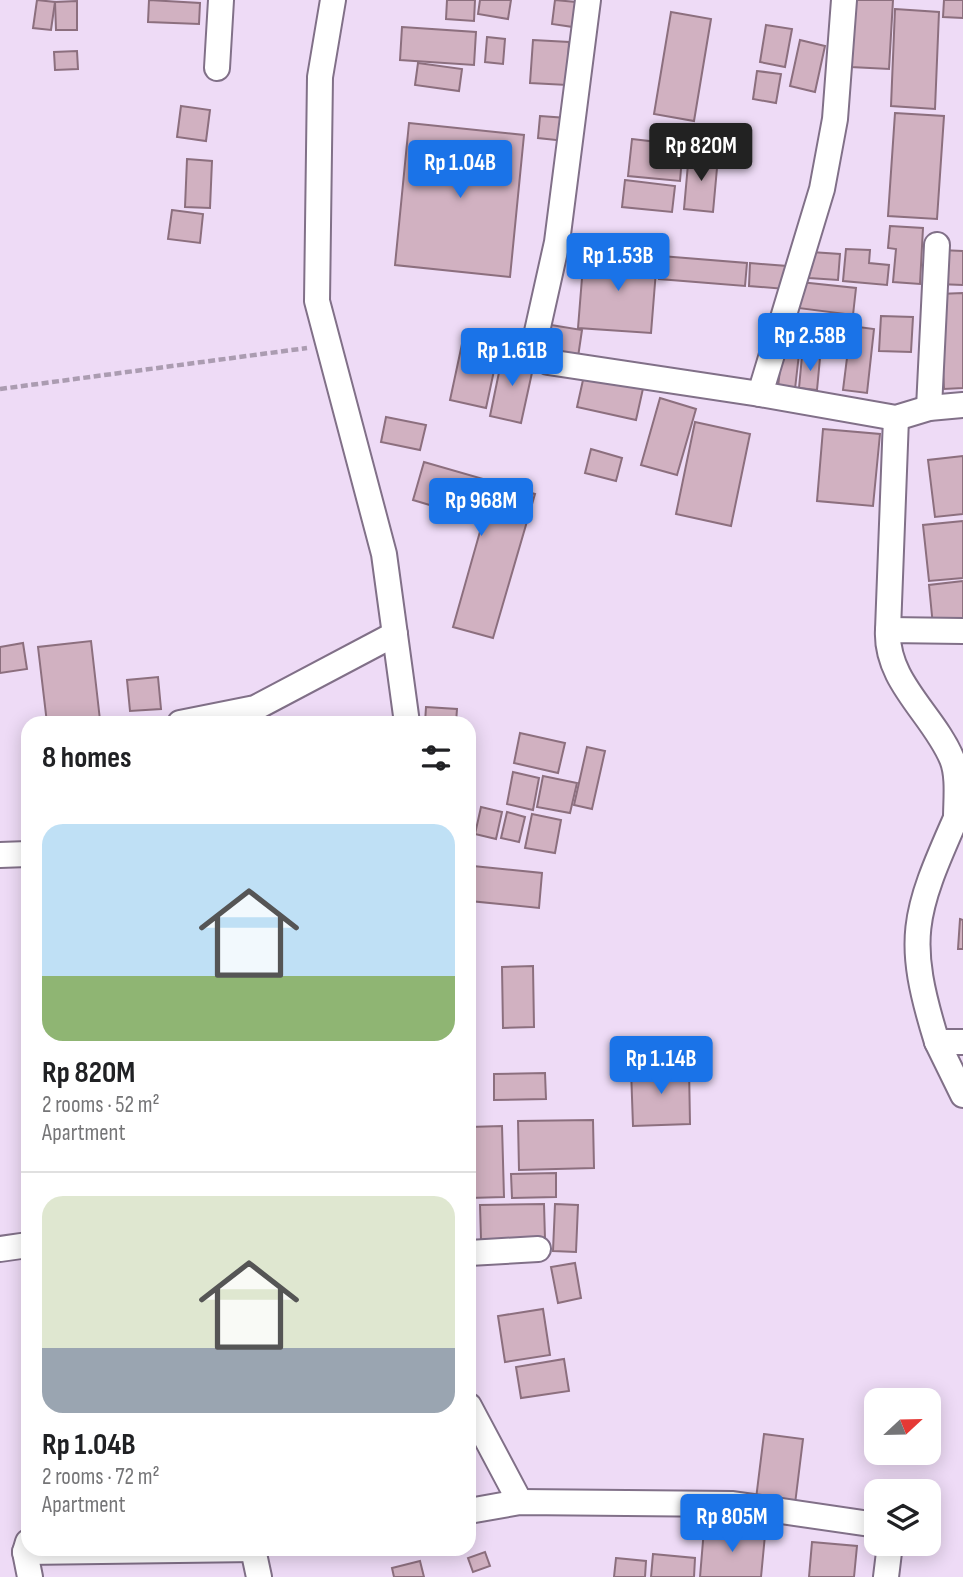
<!DOCTYPE html>
<html lang="en">
<head>
<meta charset="utf-8">
<style>
	:root { --surface:#fff; --page:#f2f2f2; --text:#202124; --muted:#757577; --line:#e0e0e0; --accent:#1a73e8 }
	body { margin:0; font-family:"Sofia Sans Condensed",sans-serif; background:var(--page); color:var(--text); height:100vh; display:flex; flex-direction:column; font-size:26px; white-space:nowrap }
	* { box-sizing:border-box; margin:0 }
	p { font-size:23px; color:var(--muted) }
	.icon { flex:none; width:38px; height:38px; fill:none; stroke:currentColor; stroke-width:2; stroke-linecap:round; stroke-linejoin:round }
	.map { position:relative; flex:1; overflow:hidden }
	.sheet { position:absolute; left:21px; top:716px; width:455px; height:840px; display:flex; flex-direction:column; background:var(--surface); border-radius:21px; box-shadow:0 4px 18px #0003 }
	.sheet>* { flex:none }
	.needle { width:46px; rotate:68deg }
	.controls { position:absolute; left:864px; top:1388px; display:grid; gap:14px }
	.controls a { display:grid; place-items:center; width:77px; height:77px; border-radius:14px; background:var(--surface); box-shadow:0 4px 18px #0003; font-size:35px }
	.price { position:absolute; translate:-50% -60px; padding:0 16px; border-radius:7px; background:var(--accent); color:#fff; font-size:23px; line-height:46px; filter:drop-shadow(0 2px 4px #0008) }
	.price::after { content:''; position:absolute; left:50%; top:42px; width:21px; height:16px; margin-left:-10px; background:inherit; clip-path:polygon(0 0,100% 0,50% 100%) }
	.price.current { background:#222; color:#fff }
	ul { padding:0; list-style:none }
	li { display:grid; align-content:center; gap:14px; height:371px; padding:0 21px }
	li+li { border-top:2px solid var(--line) }
	li span { display:grid; place-items:center; height:217px; border-radius:21px; color:#555 }
	li>.icon { margin-inline-start:auto }
	span .icon { width:126px; height:126px; fill:#fffc; stroke-width:1 }
	li b { font-size:30px }
	h2 { display:flex; justify-content:space-between; align-items:center; height:84px; padding:0 21px; font-size:30px }
	.map>svg:first-child { display:block }
	.building { fill:#d1b1c1; stroke:#8c6f7e; stroke-width:2 }
	.lines { fill:none; stroke-linecap:round; stroke-linejoin:round }
	.minor-casing { stroke:#817088; stroke-width:28 }
	.path { stroke:#ab9cb1; stroke-width:4.5; stroke-dasharray:7 3.5; stroke-linecap:butt }
	.minor { stroke:#fff; stroke-width:24 }
</style>
</head>
<body>
<div class="map">
<svg width="963" height="1577" viewBox="0 0 963 1577">
	<rect width="100%" height="100%" fill="#eedbf6"/>
	<g class="building">
		<polygon points="37,0 55,2 51,30 33,28"/>
		<polygon points="149,0 200,3 199,24 148,22"/>
		<polygon points="447,0 475,0 474,21 446,19"/>
		<polygon points="480,0 511,0 508,19 478,14"/>
		<polygon points="555,0 576,2 573,27 552,24"/>
		<polygon points="854,0 893,0 889,69 851,67"/>
		<polygon points="944,0 963,0 963,18 943,17"/>
		<polygon points="77,1 77,30 56,30 55,2"/>
		<polygon points="895,9 939,12 935,109 891,106"/>
		<polygon points="671,12 711,19 694,121 654,114"/>
		<polygon points="766,25 792,29 785,67 760,62"/>
		<polygon points="402,27 476,32 474,65 400,60"/>
		<polygon points="487,37 505,39 503,64 485,62"/>
		<polygon points="533,40 569,42 567,85 530,83"/>
		<polygon points="800,40 825,46 815,92 790,86"/>
		<polygon points="77,51 78,69 55,70 54,52"/>
		<polygon points="418,63 462,69 459,91 415,85"/>
		<polygon points="757,71 781,74 776,103 753,99"/>
		<polygon points="181,106 210,110 206,141 177,137"/>
		<polygon points="895,113 944,116 937,219 888,216"/>
		<polygon points="540,116 567,118 565,141 538,138"/>
		<polygon points="409,123 524,135 510,277 395,265"/>
		<polygon points="632,139 683,145 680,181 628,176"/>
		<polygon points="689,153 718,157 713,212 684,209"/>
		<polygon points="187,159 212,161 210,208 185,207"/>
		<polygon points="625,180 675,186 672,212 622,207"/>
		<polygon points="172,210 203,214 200,243 168,239"/>
		<polygon points="890,226 923,228 920,284 893,282 896,249 888,248"/>
		<polygon points="846,249 870,250 869,263 889,265 887,285 843,281"/>
		<polygon points="940,250 963,251 963,285 938,284"/>
		<polygon points="811,252 840,254 838,280 809,278"/>
		<polygon points="584,253 657,258 651,333 578,328"/>
		<polygon points="661,256 747,263 745,286 659,279"/>
		<polygon points="750,263 787,266 785,289 749,286"/>
		<polygon points="800,282 856,288 853,315 798,308"/>
		<polygon points="963,293 963,388 944,389 939,294"/>
		<polygon points="787,315 835,320 833,340 785,334"/>
		<polygon points="881,316 913,317 911,352 879,351"/>
		<polygon points="545,324 582,330 578,357 541,351"/>
		<polygon points="851,326 874,329 867,393 843,390"/>
		<polygon points="462,344 498,352 486,408 450,400"/>
		<polygon points="782,352 799,354 795,389 778,387"/>
		<polygon points="503,353 535,359 521,423 490,416"/>
		<polygon points="802,356 820,358 817,390 799,388"/>
		<polygon points="585,371 644,384 636,420 577,407"/>
		<polygon points="660,398 696,409 677,475 641,465"/>
		<polygon points="386,417 426,425 420,450 381,442"/>
		<polygon points="695,422 750,434 731,526 676,514"/>
		<polygon points="823,429 880,434 873,506 817,501"/>
		<polygon points="591,449 622,458 616,481 585,473"/>
		<polygon points="963,456 963,514 935,517 928,460"/>
		<polygon points="424,462 535,494 493,638 453,627 483,521 413,500"/>
		<polygon points="963,521 963,578 929,581 923,525"/>
		<polygon points="963,581 963,623 933,626 929,585"/>
		<polygon points="91,641 100,720 47,723 38,647"/>
		<polygon points="23,643 27,669 0,673 0,647"/>
		<polygon points="158,677 161,709 130,711 127,680"/>
		<polygon points="426,707 457,709 456,723 425,723"/>
		<polygon points="520,733 565,743 558,773 514,763"/>
		<polygon points="587,747 605,751 592,809 574,805"/>
		<polygon points="513,772 539,778 533,810 507,804"/>
		<polygon points="543,776 577,783 570,813 537,807"/>
		<polygon points="481,807 502,812 496,839 475,834"/>
		<polygon points="507,812 525,817 519,842 501,838"/>
		<polygon points="532,814 561,820 555,853 525,848"/>
		<polygon points="473,866 542,873 539,908 470,901"/>
		<polygon points="960,919 963,920 963,949 958,949"/>
		<polygon points="533,966 534,1027 503,1028 502,967"/>
		<polygon points="689,1067 690,1124 633,1126 631,1069"/>
		<polygon points="545,1073 546,1099 494,1100 494,1074"/>
		<polygon points="593,1120 594,1168 519,1170 518,1121"/>
		<polygon points="502,1126 504,1197 469,1198 469,1127"/>
		<polygon points="556,1173 556,1197 512,1198 511,1174"/>
		<polygon points="544,1204 545,1239 481,1240 480,1205"/>
		<polygon points="555,1204 578,1205 576,1252 553,1251"/>
		<polygon points="575,1263 581,1298 558,1303 551,1267"/>
		<polygon points="543,1309 550,1355 505,1362 498,1316"/>
		<polygon points="564,1359 569,1391 521,1398 516,1367"/>
		<polygon points="764,1434 803,1439 795,1504 756,1499"/>
		<polygon points="704,1529 765,1535 761,1577 700,1577"/>
		<polygon points="812,1542 857,1546 854,1577 809,1577"/>
		<polygon points="485,1552 490,1566 473,1572 468,1558"/>
		<polygon points="653,1554 695,1558 694,1577 651,1577"/>
		<polygon points="616,1558 646,1561 645,1577 614,1577"/>
		<polygon points="420,1561 424,1577 394,1577 392,1568"/>
	</g>
	<g class="lines">
		<g class="minor-casing">
			<g id="minor">
				<polyline points="333,0 320,77 317,301 384,554 407,723"/>
				<polyline points="588,0 557,242 534,345 538,355 548,362 760,394"/>
				<polyline points="844,0 835,119 822,189 760,394 896,418 929,408 963,405"/>
				<polyline points="217,68 221,0"/>
				<polyline points="929,408 937,245"/>
				<polyline points="888,630 896,418"/>
				<path d="M963 631 888 630C885 681 934 715 952 759 959 776 956 800 956 818L963 819"/>
				<polyline points="180,723 255,708 395,634"/>
				<path d="M956 818C913 915 905 939 937 1042H963"/>
				<polyline points="0,855 28,854"/>
				<polyline points="937,1042 963,1095"/>
				<polyline points="0,1249 28,1245"/>
				<polyline points="469,1253 538,1249"/>
				<polyline points="469,1406 520,1502"/>
				<polyline points="469,1511 520,1502 733,1504 877,1525"/>
				<polyline points="28,1542 25,1552 30,1577"/>
				<polyline points="253,1549 259,1577"/>
				<polyline points="25,1552 255,1549"/>
				<polyline points="886,1577 890,1544"/>
			</g>
		</g>
		<polyline class="path" points="0,389 307,348"/>
		<use href="#minor" class="minor"/>
	</g>
</svg>
<div class="controls">
<a><svg class="needle" viewBox="-14 -14 28 28"><path d="M0-13l5 13h-10z" fill="#e53935"/><path d="M0 13l5-13h-10z" fill="#757577"/></svg></a>
<a><svg class="icon" aria-label="layers" viewBox="0 0 24 24"><path d="M12 4l9 5-9 5-9-5zM3 14l9 5 9-5"/></svg></a>
</div>
<b class="price current" style="left:701px;top:183px">Rp 820M</b>
<b class="price" style="left:460px;top:200px">Rp 1.04B</b>
<b class="price" style="left:618px;top:293px">Rp 1.53B</b>
<b class="price" style="left:810px;top:373px">Rp 2.58B</b>
<b class="price" style="left:512px;top:388px">Rp 1.61B</b>
<b class="price" style="left:481px;top:538px">Rp 968M</b>
<b class="price" style="left:661px;top:1096px">Rp 1.14B</b>
<b class="price" style="left:732px;top:1554px">Rp 805M</b>
<section class="sheet">
<h2>8 homes<svg class="icon" aria-label="filters" viewBox="0 0 24 24"><path d="M4 7h16M4 17h16"/><circle cx="9" cy="7" r="2"/><circle cx="15" cy="17" r="2"/></svg></h2>
<ul>
<li><span style="background:linear-gradient(#bfe0f5 70%,#8fb573 0)"><svg class="icon" aria-label="home" viewBox="0 0 24 24"><path d="M3 11l9-7 9 7M6 9v11h12V9"/></svg></span><div><b>Rp 820M</b><p>2 rooms · 52 m²</p><p>Apartment</p></div></li>
<li><span style="background:linear-gradient(#dfe7d0 70%,#9aa5b1 0)"><svg class="icon" aria-label="home" viewBox="0 0 24 24"><path d="M3 11l9-7 9 7M6 9v11h12V9"/></svg></span><div><b>Rp 1.04B</b><p>2 rooms · 72 m²</p><p>Apartment</p></div></li>
</ul>
</section>
</div>
</body>
</html>
